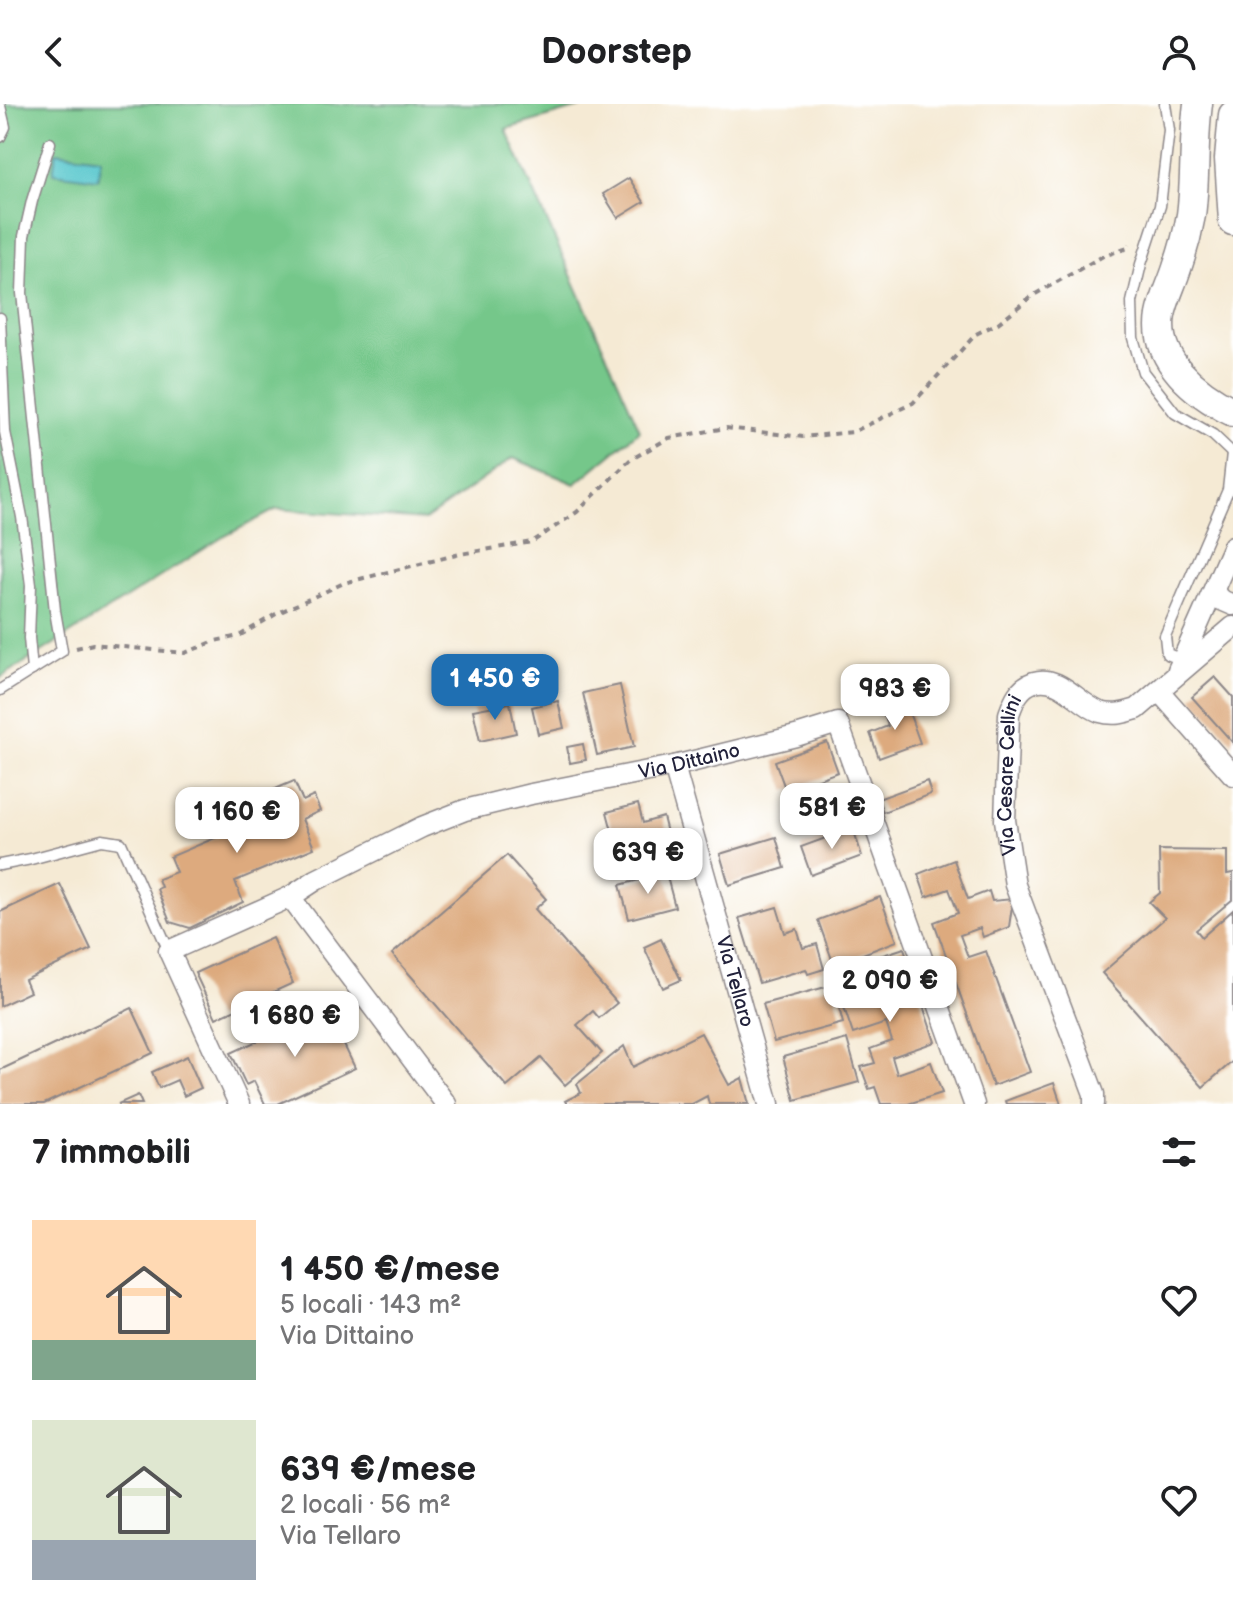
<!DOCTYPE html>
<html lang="it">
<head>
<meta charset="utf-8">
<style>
	:root { --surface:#fff; --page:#f6f6f6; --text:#202124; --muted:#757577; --accent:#1f6fb2 }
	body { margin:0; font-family:"Balsamiq Sans",sans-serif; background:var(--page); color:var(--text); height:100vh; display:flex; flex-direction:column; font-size:30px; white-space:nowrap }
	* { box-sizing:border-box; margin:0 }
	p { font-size:26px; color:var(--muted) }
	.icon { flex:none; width:44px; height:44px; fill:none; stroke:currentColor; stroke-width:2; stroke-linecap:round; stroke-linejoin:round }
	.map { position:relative; height:1000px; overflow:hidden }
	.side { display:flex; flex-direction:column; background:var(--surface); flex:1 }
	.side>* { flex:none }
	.price { position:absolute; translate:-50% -68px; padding:0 18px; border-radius:16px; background:#fff; color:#222; font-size:26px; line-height:52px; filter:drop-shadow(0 2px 4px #0008) }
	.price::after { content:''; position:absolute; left:50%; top:48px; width:24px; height:18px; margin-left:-12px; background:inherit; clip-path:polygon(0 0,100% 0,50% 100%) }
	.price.active { background:var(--accent); color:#fff }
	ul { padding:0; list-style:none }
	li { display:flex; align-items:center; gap:24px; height:200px; padding:0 32px }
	li span { display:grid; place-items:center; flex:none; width:224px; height:160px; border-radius:0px; color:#555 }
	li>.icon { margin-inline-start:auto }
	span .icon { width:96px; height:96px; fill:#fffc; stroke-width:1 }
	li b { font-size:34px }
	h2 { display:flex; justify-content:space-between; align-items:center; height:96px; padding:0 32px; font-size:34px }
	header { display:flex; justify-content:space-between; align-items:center; height:104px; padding:0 32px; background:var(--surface); font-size:36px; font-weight:800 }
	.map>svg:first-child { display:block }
	.green { fill:#75c78a; stroke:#4c7462; stroke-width:2 }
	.water { fill:#5ac8ce; stroke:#3e7584; stroke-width:2 }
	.building { fill:#ddaa7e }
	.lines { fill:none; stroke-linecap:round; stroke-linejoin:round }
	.lane-casing { stroke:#8c8688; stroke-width:13 }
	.street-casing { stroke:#8c8688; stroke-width:23 }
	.secondary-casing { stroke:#8c8688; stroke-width:31 }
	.path { stroke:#8c8688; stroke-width:4; stroke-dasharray:6 6; stroke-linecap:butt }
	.lane { stroke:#fff; stroke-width:10 }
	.street { stroke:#fff; stroke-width:20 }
	.secondary { stroke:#fff; stroke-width:28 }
	.labels { text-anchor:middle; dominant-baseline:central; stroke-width:7; stroke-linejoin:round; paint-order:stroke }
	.street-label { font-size:20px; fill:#22223b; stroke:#fff }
</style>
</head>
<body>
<header><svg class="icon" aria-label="back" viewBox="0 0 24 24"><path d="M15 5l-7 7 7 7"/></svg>Doorstep<svg class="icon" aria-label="person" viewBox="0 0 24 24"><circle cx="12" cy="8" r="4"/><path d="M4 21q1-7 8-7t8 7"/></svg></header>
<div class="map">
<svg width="1233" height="1000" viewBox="0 0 1233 1000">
	<rect width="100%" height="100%" fill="#fff"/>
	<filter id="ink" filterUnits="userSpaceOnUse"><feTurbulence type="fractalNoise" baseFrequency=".0125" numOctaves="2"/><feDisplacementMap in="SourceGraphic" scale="16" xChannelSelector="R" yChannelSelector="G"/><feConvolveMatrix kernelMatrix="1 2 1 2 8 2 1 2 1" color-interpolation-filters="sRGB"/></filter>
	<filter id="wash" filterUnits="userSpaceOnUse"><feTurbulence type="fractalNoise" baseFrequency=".006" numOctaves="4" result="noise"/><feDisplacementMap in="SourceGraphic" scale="32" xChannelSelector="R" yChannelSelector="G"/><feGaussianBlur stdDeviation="1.8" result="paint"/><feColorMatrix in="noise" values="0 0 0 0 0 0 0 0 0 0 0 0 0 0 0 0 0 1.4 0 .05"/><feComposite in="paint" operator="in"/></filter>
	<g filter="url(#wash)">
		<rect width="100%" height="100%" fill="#f5ead4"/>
		<polygon class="green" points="0,0 593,0 506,25 640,326 575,380 513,354 425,416 277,405 223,433 0,574"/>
		<polygon class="water" points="56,48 101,54 98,75 53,69"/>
		<g id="blocks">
			<g class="building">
				<polygon points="629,74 644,98 618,114 603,90"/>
				<polygon points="1215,573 1233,593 1233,639 1192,593"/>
				<polygon points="620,581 634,643 597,651 583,589"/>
				<polygon points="558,597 564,624 538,630 532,603"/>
				<polygon points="510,599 516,629 480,637 473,606"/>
				<polygon points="906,600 920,639 879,654 870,629 888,622 883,608"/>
				<polygon points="827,638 838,668 786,687 775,657"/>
				<polygon points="583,640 586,656 570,659 567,643"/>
				<polygon points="294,677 303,697 314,692 320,707 302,715 314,744 235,777 243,798 190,824 170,818 157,785 161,783 158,775 176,768 170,753 234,726 226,706"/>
				<polygon points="927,677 931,690 883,708 878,695"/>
				<polygon points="841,682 851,705 840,709 844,718 826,726 822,717 805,724 799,709 806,706 802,698"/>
				<polygon points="638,700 643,719 663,713 673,752 627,764 617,725 612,727 607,708"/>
				<polygon points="853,724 862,752 811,771 801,743"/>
				<polygon points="776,733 785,764 729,781 720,750"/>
				<polygon points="1159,746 1227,747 1227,770 1233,769 1233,795 1196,826 1202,833 1233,806 1233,957 1203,983 1102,869 1165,814 1149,798 1160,789"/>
				<polygon points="507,751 546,795 535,805 617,899 599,914 593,907 577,921 602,949 565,981 541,954 507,983 392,850"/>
				<polygon points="954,756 968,795 989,787 992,797 1013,795 1009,823 983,833 980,824 960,831 968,853 986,847 1030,968 993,982 934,818 958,809 949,785 926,793 918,770"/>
				<polygon points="666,769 675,803 629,815 620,781"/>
				<polygon points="60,780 91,845 25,876 30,888 0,902 0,808"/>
				<polygon points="880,793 897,837 834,861 818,816"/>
				<polygon points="777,803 785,829 797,825 803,844 817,840 824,865 808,870 806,865 759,879 739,814"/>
				<polygon points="272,834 293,879 216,914 195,869"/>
				<polygon points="661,835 681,876 663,884 644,843"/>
				<polygon points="904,844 935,938 892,953 897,970 931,958 942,989 908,1000 881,1000 875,983 869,985 861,963 875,959 870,945 892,937 886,919 853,930 832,868"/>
				<polygon points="833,881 843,919 774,938 763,900"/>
				<polygon points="132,904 153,949 44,1000 0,1000 0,966"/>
				<polygon points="327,905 355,964 278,1000 265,1000 254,977 246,981 231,949"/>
				<polygon points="701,929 729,981 742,974 749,1000 709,1000 707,992 692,1000 567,1000 565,997 581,989 577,980 624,942 633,963"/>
				<polygon points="847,935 859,978 795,996 783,953"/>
				<polygon points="187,952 201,984 184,992 177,976 159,984 152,968"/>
				<polygon points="1054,979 1061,1000 1006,1000 1005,997"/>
				<polygon points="138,991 142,1000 118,1000"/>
			</g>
		</g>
	</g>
	<g filter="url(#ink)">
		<use href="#blocks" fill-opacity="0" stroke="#8c8688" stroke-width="2"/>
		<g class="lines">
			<g class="lane-casing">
				<g id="lane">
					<polyline points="1165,0 1169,26 1160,102 1141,160 1132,198 1133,234 1143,268 1175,309 1213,331 1232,349 1228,386 1165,532 1167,550 1183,556"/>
					<polyline points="0,2 5,23 0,33"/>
					<polyline points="0,214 5,328 22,413 31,481 29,534 32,566"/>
					<polyline points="0,586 62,547 55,507 22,189 24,132 32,97 50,39"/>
					<polyline points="0,761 31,755 102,736 121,739 169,847"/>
				</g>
			</g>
			<g class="street-casing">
				<g id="street">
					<polyline points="1214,486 1219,495 1233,501"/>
					<polyline points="1178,566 1233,442"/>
					<polyline points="1159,587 1233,671"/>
					<path id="s1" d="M674 662 769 1000"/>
					<polyline points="290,793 446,1000"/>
					<path id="s2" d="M239 1000 169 847 290 793 316 776 422 723 465 706 531 690 674 662 796 632 838 619 974 1000"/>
					<path id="s3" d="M1094 1000V990L1015 781 1005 716 1009 610C1014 596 1019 583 1034 578 1060 570 1078 600 1100 608 1114 612 1124 609 1137 605L1233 523"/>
				</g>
			</g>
			<g class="secondary-casing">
				<g id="secondary">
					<path d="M1198 0C1193 37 1196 74 1191 111 1188 128 1183 147 1177 164 1172 180 1164 195 1161 211 1153 256 1197 290 1233 308"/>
					<polyline points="1233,11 1229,55 1233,117"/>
				</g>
			</g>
			<polyline class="path" points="76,544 93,540 185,549 215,537 239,532 276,510 344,479 460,450 532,438 577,408 630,356 669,334 726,324 803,333 853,328 913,299 976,230 998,219 1032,192 1103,152 1128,144 1130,140"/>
			<use href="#lane" class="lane"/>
			<use href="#street" class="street"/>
			<use href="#secondary" class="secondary"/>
		</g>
	</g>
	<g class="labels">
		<g class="street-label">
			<text stroke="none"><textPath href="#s2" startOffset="726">Via Dittaino</textPath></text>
			<text stroke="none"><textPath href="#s3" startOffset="344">Via Cesare Cellini</textPath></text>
			<text stroke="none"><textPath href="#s1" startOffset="224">Via Tellaro</textPath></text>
		</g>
	</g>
</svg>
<b class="price active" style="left:495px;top:618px">1 450 €</b>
<b class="price" style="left:895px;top:628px">983 €</b>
<b class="price" style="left:832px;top:747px">581 €</b>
<b class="price" style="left:237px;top:751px">1 160 €</b>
<b class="price" style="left:648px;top:792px">639 €</b>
<b class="price" style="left:890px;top:920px">2 090 €</b>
<b class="price" style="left:295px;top:955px">1 680 €</b>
</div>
<section class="side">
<h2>7 immobili<svg class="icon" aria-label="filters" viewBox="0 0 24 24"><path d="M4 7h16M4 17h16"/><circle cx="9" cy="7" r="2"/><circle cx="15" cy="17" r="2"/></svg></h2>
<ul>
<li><span style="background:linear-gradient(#ffd9b3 75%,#7fa58c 0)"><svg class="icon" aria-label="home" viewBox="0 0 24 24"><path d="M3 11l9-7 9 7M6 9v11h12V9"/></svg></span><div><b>1 450 €/mese</b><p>5 locali · 143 m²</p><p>Via Dittaino</p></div><svg class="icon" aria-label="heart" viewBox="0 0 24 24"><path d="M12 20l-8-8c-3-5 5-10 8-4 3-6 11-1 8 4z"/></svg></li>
<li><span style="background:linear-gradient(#dfe7d0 75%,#9aa5b1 0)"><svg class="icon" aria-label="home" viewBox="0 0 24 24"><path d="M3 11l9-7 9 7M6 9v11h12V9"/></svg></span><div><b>639 €/mese</b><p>2 locali · 56 m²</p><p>Via Tellaro</p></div><svg class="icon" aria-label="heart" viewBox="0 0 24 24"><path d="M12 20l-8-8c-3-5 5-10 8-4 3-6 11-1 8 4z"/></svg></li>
</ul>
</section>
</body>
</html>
